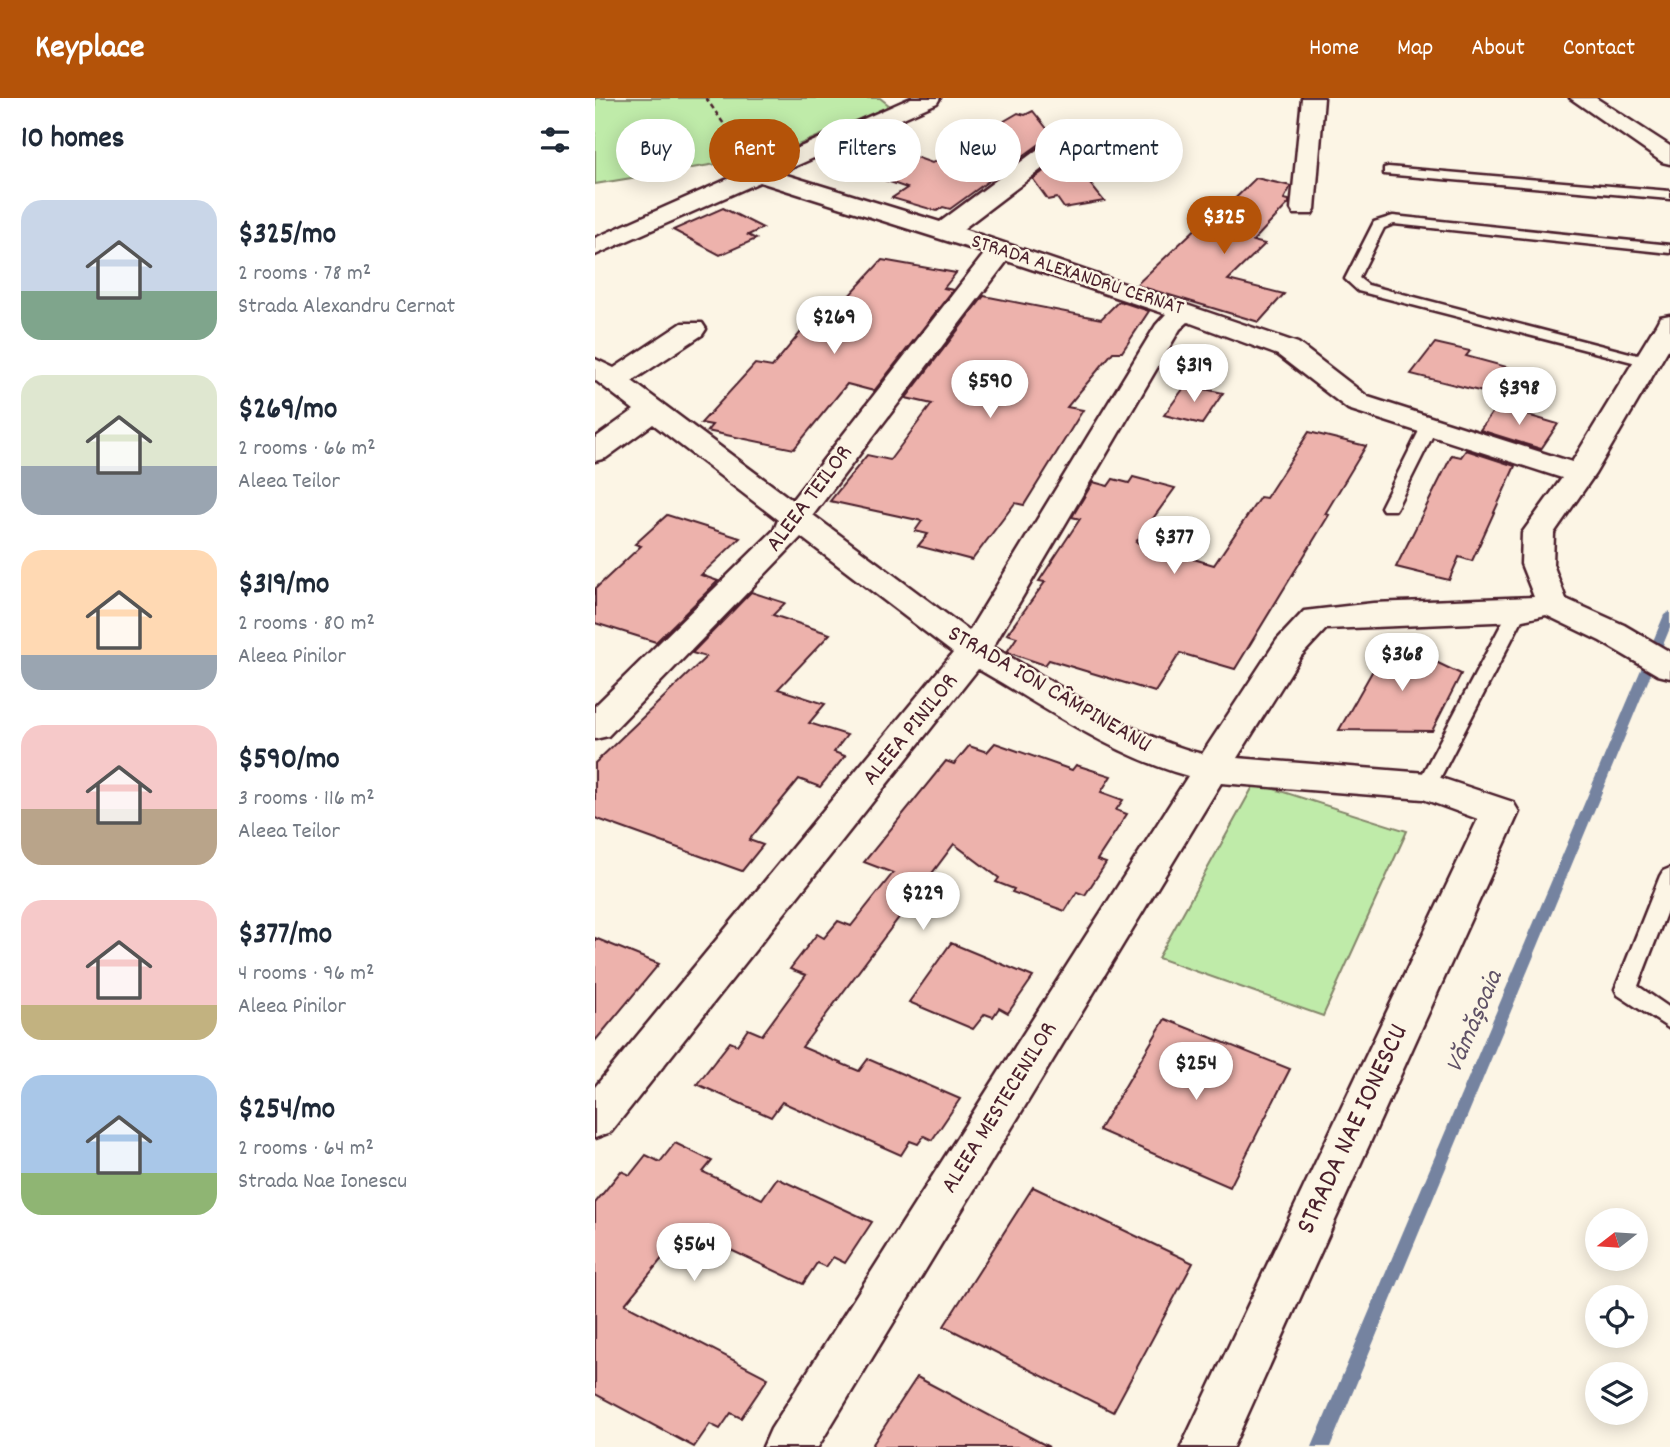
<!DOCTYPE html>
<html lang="en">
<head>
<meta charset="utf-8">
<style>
	:root { --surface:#fff; --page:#f2f2f3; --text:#1f2937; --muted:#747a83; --accent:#b45309 }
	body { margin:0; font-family:Dekko,sans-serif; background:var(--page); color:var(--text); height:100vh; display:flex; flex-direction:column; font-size:26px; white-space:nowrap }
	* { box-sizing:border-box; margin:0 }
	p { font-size:23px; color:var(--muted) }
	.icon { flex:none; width:38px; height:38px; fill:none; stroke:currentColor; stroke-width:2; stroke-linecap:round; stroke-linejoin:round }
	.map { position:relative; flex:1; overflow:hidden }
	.panel { display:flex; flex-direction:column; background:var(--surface); width:595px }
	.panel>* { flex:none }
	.top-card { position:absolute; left:21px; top:21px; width:665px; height:63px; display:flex; gap:14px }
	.needle { width:46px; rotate:253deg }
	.buttons { position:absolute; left:990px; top:1110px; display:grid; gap:14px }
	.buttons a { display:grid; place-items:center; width:63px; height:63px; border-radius:50%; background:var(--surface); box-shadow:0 4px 18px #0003; font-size:35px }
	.price { position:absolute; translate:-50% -60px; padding:0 16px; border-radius:24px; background:#fff; color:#222; font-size:23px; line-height:46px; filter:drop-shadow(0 2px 4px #0008) }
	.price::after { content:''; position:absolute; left:50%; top:42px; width:21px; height:16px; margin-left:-10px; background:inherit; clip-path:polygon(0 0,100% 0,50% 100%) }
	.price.current { background:var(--accent); color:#fff }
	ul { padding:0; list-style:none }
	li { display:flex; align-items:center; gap:21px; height:175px; padding:0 21px }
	li span { display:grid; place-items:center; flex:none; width:196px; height:140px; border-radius:21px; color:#555 }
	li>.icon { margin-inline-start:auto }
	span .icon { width:84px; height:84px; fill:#fffc; stroke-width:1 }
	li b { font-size:30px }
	h2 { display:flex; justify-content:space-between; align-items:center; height:84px; padding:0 21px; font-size:30px }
	.chip { padding:0 24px; border-radius:32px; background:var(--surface); box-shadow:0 4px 18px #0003; font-size:24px; line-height:63px }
	.chip.current { background:var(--accent); color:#fff }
	header { display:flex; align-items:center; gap:42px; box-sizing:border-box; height:98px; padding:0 35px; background:var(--accent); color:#fff }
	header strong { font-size:33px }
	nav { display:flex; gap:38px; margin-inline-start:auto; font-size:24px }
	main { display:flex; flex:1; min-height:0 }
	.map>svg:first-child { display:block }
	.green { fill:#bfeba9; stroke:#84856a; stroke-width:2 }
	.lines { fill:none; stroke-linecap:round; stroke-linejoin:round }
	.stream { fill:#7583a0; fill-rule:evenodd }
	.building { fill:#edb2ac; stroke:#4a1f2b; stroke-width:2 }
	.service-casing { stroke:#4a1f2b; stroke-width:5 }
	.minor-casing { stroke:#4a1f2b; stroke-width:5 }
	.path { stroke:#4a1f2b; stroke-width:2.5; stroke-dasharray:5 3.5; stroke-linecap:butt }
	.service { fill:#fcf5e5; fill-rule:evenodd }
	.minor { fill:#fcf5e5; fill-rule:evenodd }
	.labels { text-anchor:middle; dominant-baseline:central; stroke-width:5; stroke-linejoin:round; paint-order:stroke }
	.far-street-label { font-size:21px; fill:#4a1f2b; stroke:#fcf5e5 }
	.street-label { font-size:24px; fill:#4a1f2b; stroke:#fcf5e5 }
	.water-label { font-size:26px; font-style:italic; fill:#5f5166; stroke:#fcf5e5 }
	.near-street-label { font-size:28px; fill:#4a1f2b; stroke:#fcf5e5 }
</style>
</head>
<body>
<header>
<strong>Keyplace</strong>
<nav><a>Home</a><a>Map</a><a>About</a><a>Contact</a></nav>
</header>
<main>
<section class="panel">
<h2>10 homes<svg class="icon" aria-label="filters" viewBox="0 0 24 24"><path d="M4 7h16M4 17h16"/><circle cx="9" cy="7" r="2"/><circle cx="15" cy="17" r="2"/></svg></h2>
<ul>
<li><span style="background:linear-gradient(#c9d6e8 65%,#7fa58c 0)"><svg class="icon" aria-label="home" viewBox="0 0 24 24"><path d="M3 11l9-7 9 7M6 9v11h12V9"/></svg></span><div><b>$325/mo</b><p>2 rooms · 78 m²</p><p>Strada Alexandru Cernat</p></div></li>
<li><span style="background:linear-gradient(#dfe7d0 65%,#9aa5b1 0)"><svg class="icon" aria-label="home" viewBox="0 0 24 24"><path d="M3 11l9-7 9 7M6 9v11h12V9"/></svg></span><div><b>$269/mo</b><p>2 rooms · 66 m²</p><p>Aleea Teilor</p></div></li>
<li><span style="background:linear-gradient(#ffd9b3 75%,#9aa5b1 0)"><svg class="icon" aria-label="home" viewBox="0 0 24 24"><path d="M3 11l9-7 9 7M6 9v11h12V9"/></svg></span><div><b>$319/mo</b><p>2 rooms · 80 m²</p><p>Aleea Pinilor</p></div></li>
<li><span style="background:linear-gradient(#f6c9c9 60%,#b9a48a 0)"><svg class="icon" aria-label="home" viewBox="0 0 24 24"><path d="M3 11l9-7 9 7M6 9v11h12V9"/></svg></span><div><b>$590/mo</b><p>3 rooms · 116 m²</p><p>Aleea Teilor</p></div></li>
<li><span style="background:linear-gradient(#f6c9c9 75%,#c2b280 0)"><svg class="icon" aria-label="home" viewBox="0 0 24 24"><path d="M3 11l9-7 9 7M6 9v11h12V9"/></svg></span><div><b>$377/mo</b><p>4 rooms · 96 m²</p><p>Aleea Pinilor</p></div></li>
<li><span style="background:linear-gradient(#a9c7e8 70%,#8fb573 0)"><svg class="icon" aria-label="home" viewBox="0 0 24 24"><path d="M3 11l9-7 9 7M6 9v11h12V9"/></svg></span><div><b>$254/mo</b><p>2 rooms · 64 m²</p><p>Strada Nae Ionescu</p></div></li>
</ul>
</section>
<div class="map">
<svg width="1075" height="1349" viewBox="0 0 1075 1349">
	<rect width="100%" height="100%" fill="#fcf5e5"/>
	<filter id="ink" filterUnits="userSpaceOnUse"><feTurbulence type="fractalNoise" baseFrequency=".0143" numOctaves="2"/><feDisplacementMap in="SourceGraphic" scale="14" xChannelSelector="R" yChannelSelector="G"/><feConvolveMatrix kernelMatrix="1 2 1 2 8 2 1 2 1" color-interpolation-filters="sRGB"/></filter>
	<g filter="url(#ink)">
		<g class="green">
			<polygon points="0,0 285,0 295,8 182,56 0,86"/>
			<polygon points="660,685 812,733 728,918 563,860"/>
		</g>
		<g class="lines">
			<polygon class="stream" points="1075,513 1075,530 735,1349 717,1349 1069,517"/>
		</g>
		<g class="building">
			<polygon points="438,13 457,37 355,111 348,109 342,113 297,100 312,90 241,65 279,44 337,65 423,15 430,17"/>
			<polygon points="471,56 509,103 469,110 462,100 453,102 438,81"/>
			<polygon points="661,80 696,88 689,101 694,102 694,105 658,143 670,146 633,182 689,196 664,224 541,187 610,122 618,122"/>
			<polygon points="128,110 168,130 153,137 161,141 125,157 78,132"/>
			<polygon points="287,162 361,175 349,190 358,192 279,293 252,286 199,351 112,333 117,327 106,325 160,266 177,269 225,211 240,213"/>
			<polygon points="389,198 506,221 524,203 554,213 527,254 518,254 472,309 488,312 429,407 420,405 377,462 323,448 333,436 320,433 327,423 235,403 272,357 295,362 337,306 311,300"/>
			<polygon points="840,245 875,253 871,258 930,274 912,300 816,276"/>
			<polygon points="591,287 628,295 607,326 569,317"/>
			<polygon points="902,308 963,326 946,351 885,332"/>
			<polygon points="714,334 771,348 730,416 734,417 640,571 585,555 560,594 454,562 450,567 412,554 422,539 412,536 450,484 444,483 485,421 477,419 498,384 513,388 518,381 534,385 538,379 580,390 541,444 619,467 665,399 671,400"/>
			<polygon points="871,352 920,368 877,463 864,459 854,482 801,469 857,357 866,359"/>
			<polygon points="72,417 145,440 106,477 123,483 61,544 0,525 0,491 46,448 40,446"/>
			<polygon points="156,494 190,505 178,517 235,536 183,591 230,606 214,625 252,637 239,654 250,658 225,689 204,681 154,742 168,747 147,773 0,720 0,665 111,559 97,555"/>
			<polygon points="795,542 866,576 837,633 744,632"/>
			<polygon points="400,645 477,672 481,667 516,678 506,694 528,702 521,712 532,716 502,762 511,765 490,797 482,794 470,813 417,794 419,791 401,784 404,780 359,746 207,949 264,973 273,961 365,1001 337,1042 329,1038 323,1046 315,1043 306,1057 187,1004 176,1019 102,986 135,944 142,947 153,931 167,937 211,877 195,871 222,836 229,840 243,823 256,828 298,775 269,764 351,663 359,666 374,648 392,654"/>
			<polygon points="0,840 64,866 0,943"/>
			<polygon points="356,845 438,879 413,915 404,910 398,919 390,916 378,931 314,904"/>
			<polygon points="570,921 695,971 635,1089 504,1032"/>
			<polygon points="80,1045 117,1063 108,1074 167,1101 182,1080 277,1124 250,1165 238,1159 231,1169 222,1165 208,1186 91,1131 30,1206 173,1280 146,1320 136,1315 125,1331 115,1326 99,1349 0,1296 0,1105 26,1073 35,1077 51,1057 65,1064"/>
			<polygon points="438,1089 598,1165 518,1314 349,1228"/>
			<polygon points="322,1279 454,1349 276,1349"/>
		</g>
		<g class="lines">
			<g class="service-casing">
				<g id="service">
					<polygon points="793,69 1075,93 1075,101 789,76 789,70"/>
					<polygon points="798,118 1075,147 1075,155 799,126 789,130 764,180 773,187 1058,261 1060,264 1053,268 763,193 750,181 779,124"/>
					<polygon points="835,322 843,327 802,409 800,412 788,412 786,409 827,327"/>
					<polygon points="923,506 932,512 841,688 838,693 824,693 821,688 914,512"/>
					<polygon points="1075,770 1075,805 1043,888 1075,910 1075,931 1023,897 1020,891 1065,778 1068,773"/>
				</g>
			</g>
			<g class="minor-casing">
				<g id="minor">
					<path d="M316 0H345L342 5 185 75 345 124 478 25H494L497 30 494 35 368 131 703 245 773 299 977 364 1062 225 1065 219 1075 217V248L1000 376 959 435 958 466 971 501 1029 527 1075 554V580L1063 577 1005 543 951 517 923 523 731 531 706 558 642 660 831 675 918 704 924 714 638 1349H586L883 721 828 701 626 685 223 1349H168L176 1331 593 678C517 657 451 610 383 571L16 1034 0 1040V989L358 555 206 439 13 638 0 641V608L179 432 183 422 58 326 11 360 0 363V340L39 312 0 282V261L19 270 87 225H107L111 231 107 237 37 283 197 402 390 155 165 84 0 157V140ZM412 163 571 216 561 227 374 533 218 417ZM593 224 683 257 753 311 967 380 927 435 926 466 939 499 778 505 709 513 682 542 607 656C532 636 465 587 398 549L585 231Z"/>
					<polygon points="707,0 729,0 720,111 717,116 699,116 696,111"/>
					<polygon points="975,0 1001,0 1075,48 1075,66 1067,64"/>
				</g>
			</g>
			<polyline class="path" points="111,0 148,54"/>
			<use href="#service" class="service"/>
			<use href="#minor" class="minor"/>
		</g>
	</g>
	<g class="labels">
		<g class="far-street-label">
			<text transform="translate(482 178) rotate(18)">STRADA ALEXANDRU CERNAT</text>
		</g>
		<g class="street-label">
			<text transform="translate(215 401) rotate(-53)">ALEEA TEILOR</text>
			<text transform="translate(454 592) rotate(30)">STRADA ION CÂMPINEANU</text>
			<text transform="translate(316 632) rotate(-51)">ALEEA PINILOR</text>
			<text transform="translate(405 1010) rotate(-58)">ALEEA MESTECENILOR</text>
		</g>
		<g class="water-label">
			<text transform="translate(880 924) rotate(-67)">Vămășoaia</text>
		</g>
		<g class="near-street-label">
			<text transform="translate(759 1032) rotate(-65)">STRADA NAE IONESCU</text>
		</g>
	</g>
</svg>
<div class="buttons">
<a><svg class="needle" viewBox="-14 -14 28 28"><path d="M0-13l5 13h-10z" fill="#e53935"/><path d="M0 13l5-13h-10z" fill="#747a83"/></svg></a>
<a><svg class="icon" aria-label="locate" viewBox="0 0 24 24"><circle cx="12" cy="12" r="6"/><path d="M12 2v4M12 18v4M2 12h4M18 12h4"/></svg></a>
<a><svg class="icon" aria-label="layers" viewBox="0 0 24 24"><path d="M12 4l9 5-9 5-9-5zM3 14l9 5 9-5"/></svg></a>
</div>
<b class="price current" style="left:629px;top:158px">$325</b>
<b class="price" style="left:239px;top:258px">$269</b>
<b class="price" style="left:599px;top:306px">$319</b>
<b class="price" style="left:395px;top:322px">$590</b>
<b class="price" style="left:924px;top:329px">$398</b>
<b class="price" style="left:579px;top:478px">$377</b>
<b class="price" style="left:807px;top:595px">$368</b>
<b class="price" style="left:328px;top:834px">$229</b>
<b class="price" style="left:601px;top:1004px">$254</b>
<b class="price" style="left:99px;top:1185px">$564</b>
<div class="top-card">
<a class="chip">Buy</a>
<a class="chip current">Rent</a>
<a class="chip">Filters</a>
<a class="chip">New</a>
<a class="chip">Apartment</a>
</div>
</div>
</main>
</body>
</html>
